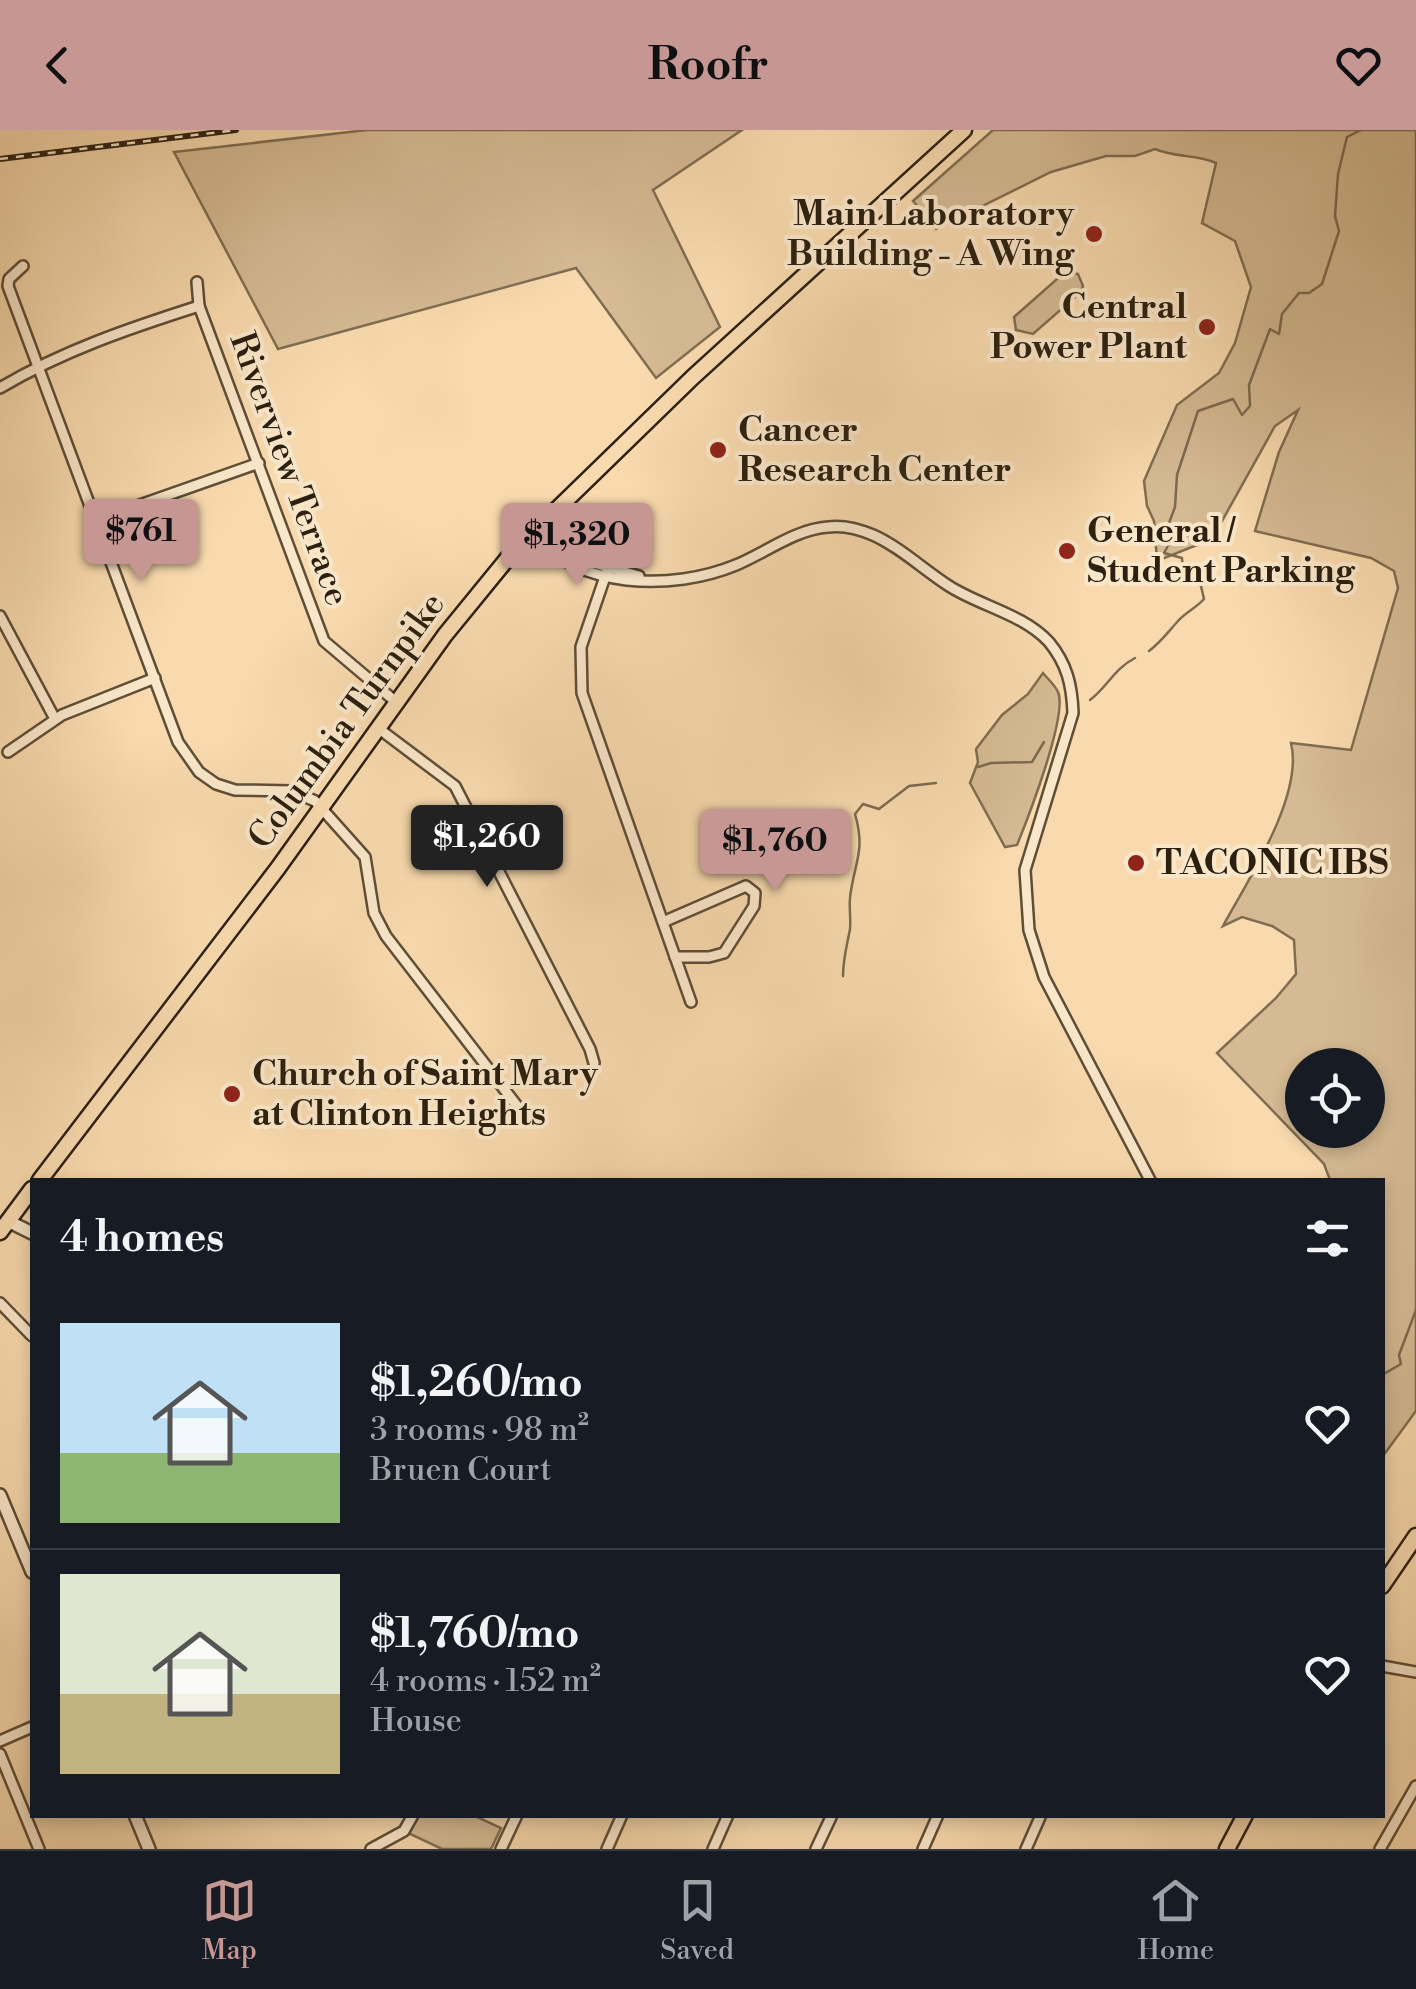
<!DOCTYPE html>
<html lang="en">
<head>
<meta charset="utf-8">
<style>
	:root { --surface:#171b24; --page:#20242c; --text:#f1f3f6; --muted:#9ea1a6; --line:#363941; --accent:#c59692 }
	body { margin:0; font-family:"Libre Bodoni",serif; background:var(--page); color:var(--text); height:100vh; display:flex; flex-direction:column; font-size:38px; white-space:nowrap }
	* { box-sizing:border-box; margin:0 }
	p { font-size:32px; color:var(--muted) }
	.icon { flex:none; width:55px; height:55px; fill:none; stroke:currentColor; stroke-width:2; stroke-linecap:round; stroke-linejoin:round }
	.map { position:relative; flex:1; overflow:hidden }
	.sheet { position:absolute; left:30px; top:1048px; width:1355px; height:640px; display:flex; flex-direction:column; background:var(--surface); border-radius:0px; box-shadow:0 5px 15px #0003 }
	.sheet>* { flex:none }
	.tools { position:absolute; left:1285px; top:918px; display:grid; gap:20px }
	.tools a { display:grid; place-items:center; width:100px; height:100px; border-radius:50%; background:var(--surface); box-shadow:0 5px 15px #0003; font-size:50px }
	.price { position:absolute; translate:-50% -85px; padding:0 22px; border-radius:10px; background:var(--accent); color:#111; font-size:32px; line-height:65px; filter:drop-shadow(0 2px 5px #0008) }
	.price::after { content:''; position:absolute; left:50%; top:60px; width:30px; height:22px; margin-left:-15px; background:inherit; clip-path:polygon(0 0,100% 0,50% 100%) }
	.price.active { background:#222; color:#fff }
	ul { padding:0; list-style:none }
	li { display:flex; align-items:center; gap:30px; height:250px; padding:0 30px }
	li+li { border-top:2px solid var(--line) }
	li span { display:grid; place-items:center; flex:none; width:280px; height:200px; border-radius:0px; color:#555 }
	li>.icon { margin-inline-start:auto }
	span .icon { width:120px; height:120px; fill:#fffc; stroke-width:1 }
	li b { font-size:42px }
	h2 { display:flex; justify-content:space-between; align-items:center; height:120px; padding:0 30px; font-size:42px }
	header { display:flex; justify-content:space-between; align-items:center; height:130px; padding:0 30px; background:var(--accent); color:#111; font-size:45px; font-weight:600 }
	.tab-bar { display:flex; justify-content:space-around; align-items:center; height:140px; border-top:2px solid var(--line); background:var(--surface); font-size:28px; color:var(--muted) }
	.tab-bar a { display:grid; justify-items:center; gap:5px }
	.tab-bar .active { color:var(--accent) }
	.map>svg:first-child { display:block }
	.green { fill:#d5ba93; stroke:#806d51; stroke-width:2.5; fill-rule:evenodd }
	.lines { fill:none; stroke-linecap:round; stroke-linejoin:round }
	.stream { stroke:#7d6a4e; stroke-width:2.5 }
	.minor-casing { stroke:#5f4e37; stroke-width:14 }
	.tertiary-casing { stroke:#5f4e37; stroke-width:16 }
	.primary-casing { stroke:#2c200f; stroke-width:19 }
	.minor { stroke:#fae7ca; stroke-width:9 }
	.tertiary { stroke:#fae7ca; stroke-width:11 }
	.primary { stroke:#f8daae; stroke-width:14 }
	.rail-casing { stroke:#2c200f; stroke-width:6 }
	.rail { stroke:#fae7ca; stroke-width:2.5; stroke-dasharray:8; stroke-linecap:butt }
	.poi-dot { fill:#8f2418; stroke:#fae7ca; stroke-width:4 }
	.labels { text-anchor:middle; dominant-baseline:central; stroke-width:8; stroke-linejoin:round; paint-order:stroke }
	.poi-label { font-size:35px; font-weight:bold; fill:#2c200f; stroke:#fae7ca; text-anchor:start }
	.street-label { font-size:35px; fill:#2c200f; stroke:#fae7ca }
</style>
</head>
<body>
<header><svg class="icon" aria-label="back" viewBox="0 0 24 24"><path d="M15 5l-7 7 7 7"/></svg>Roofr<svg class="icon" aria-label="heart" viewBox="0 0 24 24"><path d="M12 20l-8-8c-3-5 5-10 8-4 3-6 11-1 8 4z"/></svg></header>
<div class="map">
<svg width="1416" height="1719" viewBox="0 0 1416 1719">
	<rect width="100%" height="100%" fill="#f8daae"/>
	<filter id="stains"><feTurbulence type="fractalNoise" baseFrequency=".002" numOctaves="4"/><feColorMatrix values="0 0 0 0 .2 0 0 0 0 .09 0 0 0 0 .02 0 0 0 .5 -.17"/></filter>
	<radialGradient id="worn" r=".72"><stop offset=".6" stop-color="#630" stop-opacity="0"/><stop offset="1" stop-color="#630" stop-opacity=".3"/></radialGradient>
	<g class="green">
		<polygon points="367,0 742,0 653,60 720,197 656,248 576,138 278,219 174,22"/>
		<path d="M993 0H1416V1281L1383 1326 1382 1050H1330L1324 1034 1217 923 1276 868 1296 844 1294 810 1272 796 1242 787 1223 796C1248 750 1304 665 1291 613L1351 620 1398 458 1394 441 1371 428 1255 401 1279 322 1298 280 1275 296 1212 409 1157 431 1154 391 1147 376 1144 351 1177 275 1219 243 1235 213 1251 157 1235 111 1202 93 1216 33C1197 24 1176 28 1155 19L1135 26H1106L1051 42 936 99 913 71ZM1302 935H1368V1000H1302Z"/>
		<polygon points="1066,141 1078,144 1083,156 1081,162 1033,204 1016,200 1014,187"/>
		<path d="M1043 543C1047 548 1055 555 1058 562 1068 585 1028 688 1017 715L1005 717 970 653 978 632 976 619 1002 585 1028 564Z"/>
		<polygon points="418,1685 473,1685 501,1698 491,1719 442,1719 408,1703"/>
	</g>
	<g class="lines">
		<g class="stream">
			<path d="M1149 521C1161 512 1168 502 1178 491 1186 482 1196 478 1204 469L1201 456 1183 442 1182 428 1164 423 1174 405 1169 393 1175 377 1177 345 1198 281 1233 269 1242 285 1250 276 1249 255 1270 199 1279 204 1282 184 1299 163H1309L1322 154 1339 101 1335 86 1338 44 1347 7 1361 0"/>
			<path d="M1090 570C1108 556 1114 539 1135 528"/>
			<polyline points="978,637 991,633 1032,632 1044,612"/>
			<path d="M843 846C843 829 847 815 850 799 851 789 849 778 850 768 854 732 866 722 855 684L863 674 879 679 909 656 936 653"/>
			<polyline points="1382,1245 1401,1234 1399,1225 1416,1180"/>
		</g>
		<g class="minor-casing">
			<g id="minor">
				<polyline points="23,136 9,149 8,156 178,612 199,642 216,654 235,660 292,661 315,671 365,727 374,783 386,806 521,981"/>
				<polyline points="197,152 199,176 324,511 396,572"/>
				<path d="M0 258C62 221 130 198 199 176"/>
				<polyline points="97,390 259,333"/>
				<path d="M531 402C576 460 673 461 736 435 765 423 796 399 828 397 842 395 859 399 873 405 900 417 924 440 949 456 980 476 1023 484 1049 512 1067 534 1072 555 1073 583L1025 740 1029 800 1044 847 1150 1050"/>
				<polyline points="538,406 590,432 639,446"/>
				<polyline points="608,438 581,517 582,563 691,872"/>
				<polyline points="0,486 55,589"/>
				<polyline points="378,598 455,656 590,919 594,933"/>
				<polyline points="8,622 62,585 155,548"/>
				<polyline points="663,792 746,756 755,763 754,776 724,823 709,827 675,827"/>
				<polyline points="0,1173 32,1206"/>
				<polyline points="1382,1536 1416,1542"/>
				<polyline points="0,1611 32,1597"/>
				<polyline points="0,1624 39,1719"/>
				<polyline points="371,1719 404,1701 413,1685"/>
				<polyline points="501,1719 517,1685"/>
				<polyline points="607,1719 622,1685"/>
				<polyline points="713,1719 728,1685"/>
				<polyline points="816,1719 832,1685"/>
				<polyline points="923,1719 938,1685"/>
				<polyline points="1026,1719 1041,1685"/>
				<polyline points="1380,1719 1416,1656"/>
			</g>
		</g>
		<g class="tertiary-casing">
			<g id="tertiary">
				<polyline points="8,1091 32,1103"/>
				<polyline points="0,1365 32,1442"/>
				<polyline points="135,1685 149,1719"/>
			</g>
		</g>
		<g class="primary-casing">
			<g id="primary">
				<polyline points="40,1050 278,738 445,505 512,423 693,247 964,0"/>
				<polyline points="0,1102 32,1059"/>
				<polyline points="1382,1456 1416,1406"/>
				<polyline points="1227,1719 1245,1685"/>
			</g>
		</g>
		<use href="#minor" class="minor"/>
		<use href="#tertiary" class="tertiary"/>
		<use href="#primary" class="primary"/>
		<g class="rail-casing">
			<polyline id="rail" points="0,29 236,0"/>
		</g>
		<use href="#rail" class="rail"/>
	</g>
	<g class="poi-dot">
		<circle cx="1094" cy="104" r="10"/>
		<circle cx="1207" cy="197" r="10"/>
		<circle cx="718" cy="320" r="10"/>
		<circle cx="1067" cy="421" r="10"/>
		<circle cx="1136" cy="733" r="10"/>
		<circle cx="232" cy="964" r="10"/>
	</g>
	<g class="labels">
		<g class="poi-label">
			<text x="1074" y="84" text-anchor="end">Main Laboratory<tspan x="1074" dy="40">Building - A Wing</tspan></text>
			<text x="1187" y="177" text-anchor="end">Central<tspan x="1187" dy="40">Power Plant</tspan></text>
			<text x="738" y="300">Cancer<tspan x="738" dy="40">Research Center</tspan></text>
			<text x="1087" y="401">General /<tspan x="1087" dy="40">Student Parking</tspan></text>
			<text x="1156" y="733">TACONIC IBS</text>
			<text x="252" y="944">Church of Saint Mary<tspan x="252" dy="40">at Clinton Heights</tspan></text>
		</g>
		<g class="street-label">
			<text transform="translate(289 339) rotate(70)">Riverview Terrace</text>
			<text transform="translate(347 591) rotate(-54)">Columbia Turnpike</text>
		</g>
	</g>
	<rect width="100%" height="100%" filter="url(#stains)"/>
	<rect width="100%" height="100%" fill="url(#worn)"/>
</svg>
<div class="tools">
<a><svg class="icon" aria-label="locate" viewBox="0 0 24 24"><circle cx="12" cy="12" r="6"/><path d="M12 2v4M12 18v4M2 12h4M18 12h4"/></svg></a>
</div>
<b class="price" style="left:141px;top:454px">$761</b>
<b class="price" style="left:577px;top:458px">$1,320</b>
<b class="price active" style="left:487px;top:760px">$1,260</b>
<b class="price" style="left:775px;top:764px">$1,760</b>
<section class="sheet">
<h2>4 homes<svg class="icon" aria-label="filters" viewBox="0 0 24 24"><path d="M4 7h16M4 17h16"/><circle cx="9" cy="7" r="2"/><circle cx="15" cy="17" r="2"/></svg></h2>
<ul>
<li><span style="background:linear-gradient(#bfe0f5 65%,#8fb573 0)"><svg class="icon" aria-label="home" viewBox="0 0 24 24"><path d="M3 11l9-7 9 7M6 9v11h12V9"/></svg></span><div><b>$1,260/mo</b><p>3 rooms · 98 m²</p><p>Bruen Court</p></div><svg class="icon" aria-label="heart" viewBox="0 0 24 24"><path d="M12 20l-8-8c-3-5 5-10 8-4 3-6 11-1 8 4z"/></svg></li>
<li><span style="background:linear-gradient(#dfe7d0 60%,#c2b280 0)"><svg class="icon" aria-label="home" viewBox="0 0 24 24"><path d="M3 11l9-7 9 7M6 9v11h12V9"/></svg></span><div><b>$1,760/mo</b><p>4 rooms · 152 m²</p><p>House</p></div><svg class="icon" aria-label="heart" viewBox="0 0 24 24"><path d="M12 20l-8-8c-3-5 5-10 8-4 3-6 11-1 8 4z"/></svg></li>
</ul>
</section>
</div>
<nav class="tab-bar">
<a class="active"><svg class="icon" aria-label="map" viewBox="0 0 24 24"><path d="M3 6l6-2 6 2 6-2v14l-6 2-6-2-6 2zM9 4v14M15 6v14"/></svg>Map</a>
<a><svg class="icon" aria-label="saved" viewBox="0 0 24 24"><path d="M7 4h10v16l-5-4-5 4z"/></svg>Saved</a>
<a><svg class="icon" aria-label="home" viewBox="0 0 24 24"><path d="M3 11l9-7 9 7M6 9v11h12V9"/></svg>Home</a>
</nav>
</body>
</html>
